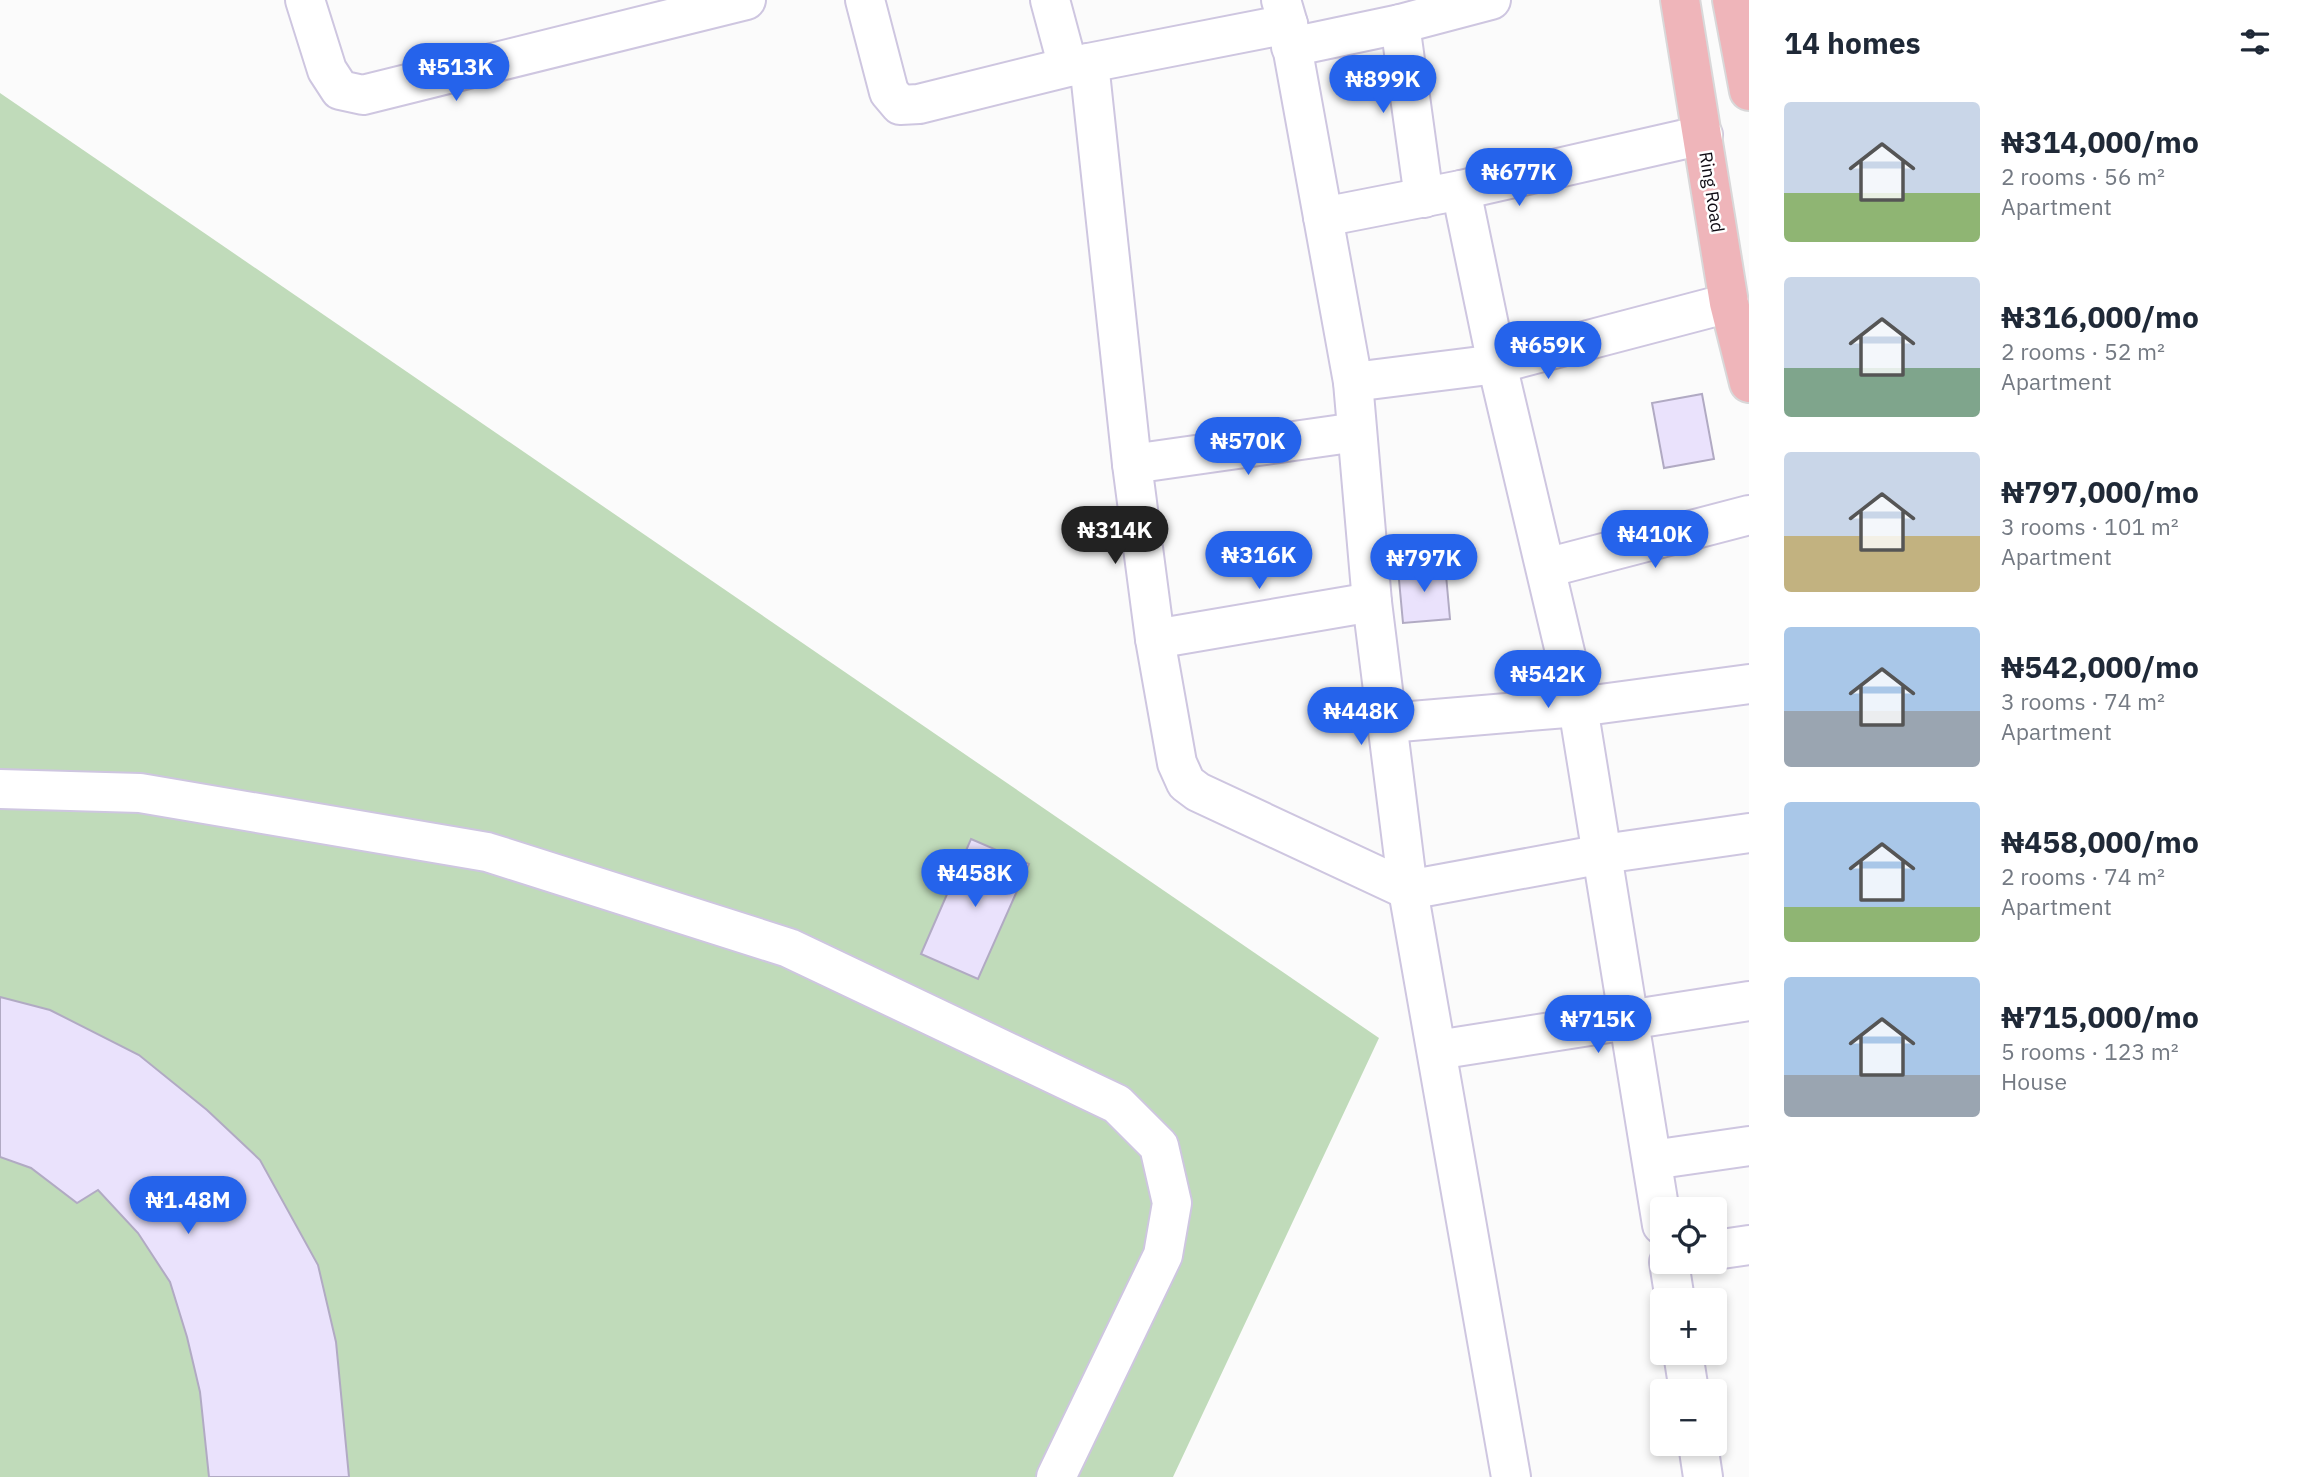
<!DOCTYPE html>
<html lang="en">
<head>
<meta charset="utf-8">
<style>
	:root { --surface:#fff; --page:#f6f6f7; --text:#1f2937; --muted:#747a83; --accent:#2563eb }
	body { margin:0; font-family:"IBM Plex Sans",sans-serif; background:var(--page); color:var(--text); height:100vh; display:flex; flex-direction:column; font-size:26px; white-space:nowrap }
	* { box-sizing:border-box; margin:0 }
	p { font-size:23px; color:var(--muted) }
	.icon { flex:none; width:38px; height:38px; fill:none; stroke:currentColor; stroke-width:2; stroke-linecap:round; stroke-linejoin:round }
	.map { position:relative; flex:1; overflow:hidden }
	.panel { display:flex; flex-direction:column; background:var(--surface); width:560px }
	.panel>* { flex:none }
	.buttons { position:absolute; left:1650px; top:1197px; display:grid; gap:14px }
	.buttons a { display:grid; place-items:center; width:77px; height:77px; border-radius:7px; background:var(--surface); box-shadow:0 4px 10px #0003; font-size:35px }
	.price { position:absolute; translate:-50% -60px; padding:0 16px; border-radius:24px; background:var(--accent); color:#fff; font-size:23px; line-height:46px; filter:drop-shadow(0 2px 4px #0008) }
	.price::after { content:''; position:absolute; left:50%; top:42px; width:21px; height:16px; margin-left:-10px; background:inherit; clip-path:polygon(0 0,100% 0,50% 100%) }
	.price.active { background:#222; color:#fff }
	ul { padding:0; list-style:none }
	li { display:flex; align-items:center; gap:21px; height:175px; padding:0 35px }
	li span { display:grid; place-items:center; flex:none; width:196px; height:140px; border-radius:7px; color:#555 }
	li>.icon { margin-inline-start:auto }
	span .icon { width:84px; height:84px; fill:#fffc; stroke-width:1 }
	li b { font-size:30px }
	h2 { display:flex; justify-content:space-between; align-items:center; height:84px; padding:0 35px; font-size:30px }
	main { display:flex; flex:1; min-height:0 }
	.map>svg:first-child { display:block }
	.green { fill:#c0dbba }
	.building { fill:#eae2fc; stroke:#b1aac3; stroke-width:2 }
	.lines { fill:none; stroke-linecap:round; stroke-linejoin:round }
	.minor-casing { stroke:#cec6e0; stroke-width:42 }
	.major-casing { stroke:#d9d8d9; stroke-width:42 }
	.minor { stroke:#fff; stroke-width:38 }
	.major { stroke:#efb5ba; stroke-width:38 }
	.labels { text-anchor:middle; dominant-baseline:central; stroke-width:5; stroke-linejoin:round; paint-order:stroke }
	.street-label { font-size:18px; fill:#0f0c14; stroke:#fff }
</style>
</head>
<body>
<main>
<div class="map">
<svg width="1749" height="1477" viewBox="0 0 1749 1477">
	<rect width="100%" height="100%" fill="#fbfbfb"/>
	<polygon class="green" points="0,93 1379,1038 1173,1477 0,1477"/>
	<g class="building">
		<polygon points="1702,394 1714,459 1664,468 1652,403"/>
		<polygon points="1445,564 1450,619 1403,623 1398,569"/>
		<polygon points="971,839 1029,864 978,979 921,954"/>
		<polygon points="0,997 50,1010 139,1055 207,1110 260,1160 318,1265 336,1342 349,1477 209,1477 200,1392 187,1337 170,1282 138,1233 98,1190 77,1203 31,1168 0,1157"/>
	</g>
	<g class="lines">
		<g class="minor-casing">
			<g id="minor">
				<polyline points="305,0 327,70 340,90 363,95 746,0"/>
				<polyline points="865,0 889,92 900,105 919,104 1068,67 1288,24"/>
				<polyline points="1050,0 1068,67"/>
				<polyline points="1281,0 1288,24 1353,382 1372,602 1408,890 1511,1477"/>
				<polyline points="1400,24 1424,198"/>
				<polyline points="1291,47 1400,24 1491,0"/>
				<polyline points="1089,63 1132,464 1155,639 1177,763 1186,783 1198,792 1408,890 1603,854 1749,833"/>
				<polyline points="1461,190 1497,364 1578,707 1662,1225"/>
				<polyline points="1323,217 1461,190 1703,135"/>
				<polyline points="1353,382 1497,364 1729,303"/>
				<polyline points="1132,464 1357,432"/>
				<polyline points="1546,568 1749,515"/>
				<polyline points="1155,639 1372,602"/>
				<polyline points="1388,723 1578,707 1749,684"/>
				<polyline points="0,789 140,793 487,852 789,948 1117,1104 1159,1146 1172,1203 1163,1255 1056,1477"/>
				<polyline points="1437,1050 1749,1001"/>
				<polyline points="1652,1160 1749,1146"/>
				<polyline points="1715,1250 1749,1245"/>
				<polyline points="1669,1262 1675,1300"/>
				<polyline points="1683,1353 1689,1391"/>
				<polyline points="1698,1444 1703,1477"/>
			</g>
		</g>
		<g class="major-casing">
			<g id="major">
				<polyline points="1680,0 1729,303 1749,383"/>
				<polyline points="1732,0 1749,91"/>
			</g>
		</g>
		<use href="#minor" class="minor"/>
		<use href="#major" class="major"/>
	</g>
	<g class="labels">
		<g class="street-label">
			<text transform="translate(1712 192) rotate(81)">Ring Road</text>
		</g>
	</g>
</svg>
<div class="buttons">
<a><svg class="icon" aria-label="locate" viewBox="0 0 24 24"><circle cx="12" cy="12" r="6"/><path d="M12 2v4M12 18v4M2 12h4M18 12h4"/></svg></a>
<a>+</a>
<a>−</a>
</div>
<b class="price" style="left:456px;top:103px">₦513K</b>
<b class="price" style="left:1383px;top:115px">₦899K</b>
<b class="price" style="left:1519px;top:208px">₦677K</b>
<b class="price" style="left:1548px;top:381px">₦659K</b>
<b class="price" style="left:1248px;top:477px">₦570K</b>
<b class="price active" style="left:1115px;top:566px">₦314K</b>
<b class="price" style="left:1655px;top:570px">₦410K</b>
<b class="price" style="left:1259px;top:591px">₦316K</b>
<b class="price" style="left:1424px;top:594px">₦797K</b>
<b class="price" style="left:1548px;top:710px">₦542K</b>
<b class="price" style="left:1361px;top:747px">₦448K</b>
<b class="price" style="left:975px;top:909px">₦458K</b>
<b class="price" style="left:1598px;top:1055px">₦715K</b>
<b class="price" style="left:188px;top:1236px">₦1.48M</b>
</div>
<section class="panel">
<h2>14 homes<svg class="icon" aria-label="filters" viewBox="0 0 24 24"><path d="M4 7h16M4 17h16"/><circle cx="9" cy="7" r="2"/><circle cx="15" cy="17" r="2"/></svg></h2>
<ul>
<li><span style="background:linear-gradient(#c9d6e8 65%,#8fb573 0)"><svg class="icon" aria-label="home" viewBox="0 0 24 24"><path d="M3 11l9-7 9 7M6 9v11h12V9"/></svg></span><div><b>₦314,000/mo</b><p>2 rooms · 56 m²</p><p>Apartment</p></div></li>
<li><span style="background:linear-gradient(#c9d6e8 65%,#7fa58c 0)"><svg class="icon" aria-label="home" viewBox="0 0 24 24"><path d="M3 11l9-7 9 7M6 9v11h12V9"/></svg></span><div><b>₦316,000/mo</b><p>2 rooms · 52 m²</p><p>Apartment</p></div></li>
<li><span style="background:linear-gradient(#c9d6e8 60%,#c2b280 0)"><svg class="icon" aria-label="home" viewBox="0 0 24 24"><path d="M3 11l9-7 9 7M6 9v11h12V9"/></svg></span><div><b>₦797,000/mo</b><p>3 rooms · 101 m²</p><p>Apartment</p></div></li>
<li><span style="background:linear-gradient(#a9c7e8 60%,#9aa5b1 0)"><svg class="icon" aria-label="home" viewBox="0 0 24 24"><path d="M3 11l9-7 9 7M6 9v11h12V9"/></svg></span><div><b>₦542,000/mo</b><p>3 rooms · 74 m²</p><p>Apartment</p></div></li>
<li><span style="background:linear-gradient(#a9c7e8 75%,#8fb573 0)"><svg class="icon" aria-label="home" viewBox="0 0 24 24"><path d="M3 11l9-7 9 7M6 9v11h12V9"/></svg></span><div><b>₦458,000/mo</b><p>2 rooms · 74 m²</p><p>Apartment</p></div></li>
<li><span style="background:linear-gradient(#a9c7e8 70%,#9aa5b1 0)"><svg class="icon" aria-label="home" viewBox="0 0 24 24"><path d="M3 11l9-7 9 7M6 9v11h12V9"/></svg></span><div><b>₦715,000/mo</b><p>5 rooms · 123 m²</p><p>House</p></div></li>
</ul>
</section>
</main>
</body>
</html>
